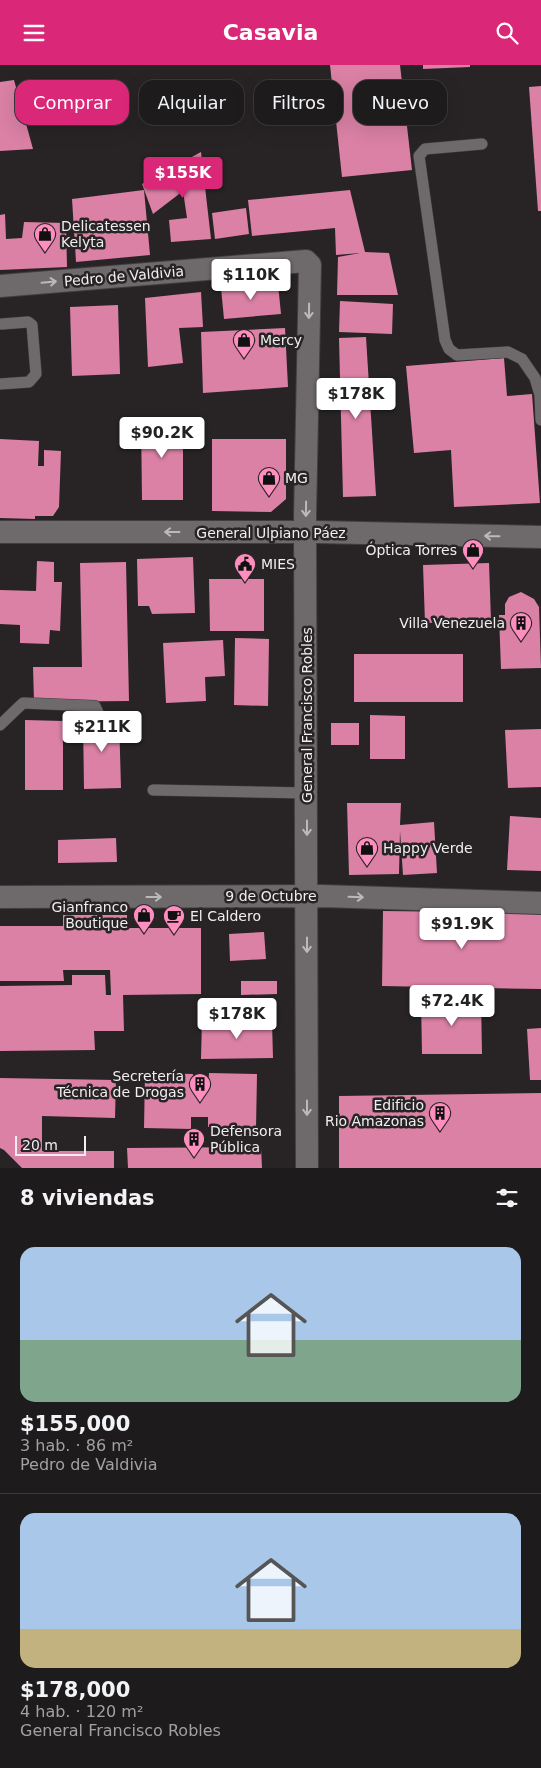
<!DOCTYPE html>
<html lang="es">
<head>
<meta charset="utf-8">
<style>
	:root { --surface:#1e1b1c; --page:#2b2829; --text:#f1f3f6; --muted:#a1a1a3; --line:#3c393b; --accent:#db2777 }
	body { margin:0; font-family:"DejaVu Sans",sans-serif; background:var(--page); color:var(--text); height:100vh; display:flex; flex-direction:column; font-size:19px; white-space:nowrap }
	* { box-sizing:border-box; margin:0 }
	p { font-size:16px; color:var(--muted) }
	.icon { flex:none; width:28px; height:28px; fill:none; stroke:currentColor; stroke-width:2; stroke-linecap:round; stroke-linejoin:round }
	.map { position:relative; height:1103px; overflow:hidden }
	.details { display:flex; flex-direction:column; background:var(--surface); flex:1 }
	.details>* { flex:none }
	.top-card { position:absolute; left:15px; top:15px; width:511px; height:45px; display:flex; gap:10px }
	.scale { position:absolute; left:15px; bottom:12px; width:71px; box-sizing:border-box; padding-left:5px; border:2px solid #f1eeef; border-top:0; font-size:14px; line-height:18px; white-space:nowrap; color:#f1eeef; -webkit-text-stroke:4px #282425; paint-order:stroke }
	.price { position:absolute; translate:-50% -42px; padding:0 11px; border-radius:5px; background:#fff; color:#222; font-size:16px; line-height:32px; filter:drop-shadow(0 1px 2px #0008) }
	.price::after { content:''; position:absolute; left:50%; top:30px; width:15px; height:11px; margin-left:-8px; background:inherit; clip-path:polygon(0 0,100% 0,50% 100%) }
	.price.on { background:var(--accent); color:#fff }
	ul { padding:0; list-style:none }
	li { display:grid; align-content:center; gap:10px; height:265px; padding:0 20px }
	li+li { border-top:1px solid var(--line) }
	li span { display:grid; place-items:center; height:155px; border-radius:15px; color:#555 }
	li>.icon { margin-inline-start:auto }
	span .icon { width:90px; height:90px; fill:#fffc; stroke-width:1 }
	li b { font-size:21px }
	h2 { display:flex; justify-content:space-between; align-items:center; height:60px; padding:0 20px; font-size:21px }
	.tag { padding:0 18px; border-radius:15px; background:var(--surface); box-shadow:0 5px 20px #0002,0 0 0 1px var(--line); font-size:18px; line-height:45px }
	.tag.on { background:var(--accent); color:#fff }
	header { display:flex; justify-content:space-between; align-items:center; height:65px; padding:0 20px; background:var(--accent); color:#fff; font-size:22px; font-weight:700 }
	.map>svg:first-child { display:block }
	.building { fill:#da81a5 }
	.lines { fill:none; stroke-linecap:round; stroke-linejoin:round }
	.lane-casing { stroke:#423e40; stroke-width:12 }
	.street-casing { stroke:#423e40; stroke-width:24 }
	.lane { stroke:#6e696b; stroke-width:11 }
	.street { stroke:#6e696b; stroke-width:22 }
	.oneway { stroke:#bdb9ba }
	.labels { text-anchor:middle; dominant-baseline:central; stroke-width:5; stroke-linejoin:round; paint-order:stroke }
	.poi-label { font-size:14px; fill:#f1eeef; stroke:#282425; text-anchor:start }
	.street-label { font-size:14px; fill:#f1eeef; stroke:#282425 }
</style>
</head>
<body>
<header><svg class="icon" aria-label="menu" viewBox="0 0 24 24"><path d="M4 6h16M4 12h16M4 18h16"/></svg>Casavia<svg class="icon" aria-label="search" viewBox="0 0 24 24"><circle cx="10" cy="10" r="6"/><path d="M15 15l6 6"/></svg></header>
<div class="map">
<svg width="541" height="1103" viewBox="0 0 541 1103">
	<rect width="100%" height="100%" fill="#282425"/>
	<g class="building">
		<polygon points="330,0 400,0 412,105 342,112"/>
		<polygon points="423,0 470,0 470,2 423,4"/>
		<polygon points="14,15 33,84 0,86 0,17"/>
		<polygon points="541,21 541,146 538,146 529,22"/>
		<polygon points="201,87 211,174 171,177 169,155 187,153 183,126 153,149 142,119"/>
		<polygon points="144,125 150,190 76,197 72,134"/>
		<polygon points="350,125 365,187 389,188 398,230 337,230 338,192 360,188 336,190 335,163 252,171 248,135"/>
		<polygon points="246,143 249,169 215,174 212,148"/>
		<polygon points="5,149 6,174 22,173 24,157 66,158 67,202 0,205 0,150"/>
		<polygon points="278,219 281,249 224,254 221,223"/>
		<polygon points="201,227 203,262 179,263 183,298 148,302 145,233"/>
		<polygon points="340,236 393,239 392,269 339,267"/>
		<polygon points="118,240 120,309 72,311 70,242"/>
		<polygon points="285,263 288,322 203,328 201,267"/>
		<polygon points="366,272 376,431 343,432 339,273"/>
		<polygon points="504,293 507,331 532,329 540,438 454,442 451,385 414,388 406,301"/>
		<polygon points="141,353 183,353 183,435 142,435"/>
		<polygon points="0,374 39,376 38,401 44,401 44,385 61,386 59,442 53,451 35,451 35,454 0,453"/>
		<polygon points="212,374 286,374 286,434 271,447 212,446"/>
		<polygon points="193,492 195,548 152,549 149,541 138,541 137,494"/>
		<polygon points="37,496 54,497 54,517 62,517 60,566 50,565 49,579 20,578 20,560 0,559 0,525 36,526"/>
		<polygon points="126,497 129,636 34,637 33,602 82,602 80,498"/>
		<polygon points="489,498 491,556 425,558 423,500"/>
		<polygon points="209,514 264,514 264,566 210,566"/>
		<polygon points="521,527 534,534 539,542 541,603 501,604 499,550 505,550 505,539 509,532"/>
		<polygon points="235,573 269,574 268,641 234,640"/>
		<polygon points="223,575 225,611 205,612 206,636 166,638 163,578"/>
		<rect x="354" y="589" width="109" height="48"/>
		<polygon points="370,650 405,651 405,694 370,694"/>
		<polygon points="119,652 121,723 84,724 83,654"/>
		<polygon points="25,655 63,656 63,725 25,725"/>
		<rect x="331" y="658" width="28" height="22"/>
		<polygon points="541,664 541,722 508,723 505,665"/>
		<polygon points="347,738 401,738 400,760 434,757 437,808 403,810 400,766 399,809 349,810"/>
		<polygon points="510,751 541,753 541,806 507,805"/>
		<polygon points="116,773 117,797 58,798 58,775"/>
		<polygon points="383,846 541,848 541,924 382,921"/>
		<polygon points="63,850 127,850 127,863 201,863 201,929 123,930 124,966 94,966 95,985 0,986 0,921 72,920 72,910 105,910 106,930 111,930 110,905 63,905 64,916 0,916 0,861 63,861"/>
		<polygon points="264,867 266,894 230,896 229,869"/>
		<polygon points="241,916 277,916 277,929 241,930"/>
		<polygon points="421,935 481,935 482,989 422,989"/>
		<polygon points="202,955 272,957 273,993 201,994"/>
		<polygon points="541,963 541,1015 530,1015 527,964"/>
		<polygon points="145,1008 193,1009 193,1023 208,1024 209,1008 257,1009 256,1063 208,1062 208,1052 191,1052 191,1064 144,1063"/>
		<polygon points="0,1013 116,1015 115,1053 42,1051 42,1086 114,1086 114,1103 22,1103 4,1085 0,1083"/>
		<polygon points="541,1028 541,1103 339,1103 339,1031"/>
		<polygon points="261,1082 262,1103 128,1103 127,1083"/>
	</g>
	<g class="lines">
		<g class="lane-casing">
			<g id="lane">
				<polyline points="482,79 425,84 419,91 445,275 449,284 457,290 508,287 522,294 535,313 540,330 541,355"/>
				<polyline points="0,319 29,317 36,309 32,260 28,257 2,259"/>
				<polyline points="0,660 23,638 95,641 99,650"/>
				<polyline points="153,725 307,728"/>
			</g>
		</g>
		<g class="street-casing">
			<g id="street">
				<polyline points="0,221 306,196 310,200 305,452 307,1103"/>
				<polyline points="0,467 317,467 541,472"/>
				<polyline points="0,832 322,831 541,838"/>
			</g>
		</g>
		<use href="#lane" class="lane"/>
		<use href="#street" class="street"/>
	</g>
	<defs><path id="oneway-shaft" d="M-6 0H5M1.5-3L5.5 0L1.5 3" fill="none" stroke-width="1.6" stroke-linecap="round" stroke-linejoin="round" transform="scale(1.25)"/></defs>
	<g class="oneway">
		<use href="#oneway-shaft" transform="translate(49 217) rotate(-5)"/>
		<use href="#oneway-shaft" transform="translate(309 246) rotate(91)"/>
		<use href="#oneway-shaft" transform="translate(306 444) rotate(91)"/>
		<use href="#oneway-shaft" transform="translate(172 467) rotate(-180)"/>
		<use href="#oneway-shaft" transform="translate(492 471) rotate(-179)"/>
		<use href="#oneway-shaft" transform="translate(307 763) rotate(90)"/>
		<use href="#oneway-shaft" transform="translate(154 832)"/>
		<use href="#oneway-shaft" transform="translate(356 832) rotate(2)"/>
		<use href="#oneway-shaft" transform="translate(307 880) rotate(90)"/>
		<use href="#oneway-shaft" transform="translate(307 1043) rotate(90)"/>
	</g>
	<defs>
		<g id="shop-pin" transform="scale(1.125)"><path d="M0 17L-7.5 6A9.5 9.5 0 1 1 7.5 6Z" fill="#fe8ebd" stroke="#282425"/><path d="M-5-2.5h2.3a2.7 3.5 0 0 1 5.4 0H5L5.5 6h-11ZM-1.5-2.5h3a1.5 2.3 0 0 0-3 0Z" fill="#111"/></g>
		<g id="civic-pin" transform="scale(1.125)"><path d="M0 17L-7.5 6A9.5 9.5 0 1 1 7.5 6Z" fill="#fe8ebd" stroke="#282425"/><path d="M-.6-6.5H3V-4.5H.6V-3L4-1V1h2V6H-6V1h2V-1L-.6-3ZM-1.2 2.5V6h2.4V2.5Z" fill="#111"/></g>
		<g id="building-pin" transform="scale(1.125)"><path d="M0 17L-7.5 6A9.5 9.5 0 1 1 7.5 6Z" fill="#fe8ebd" stroke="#282425"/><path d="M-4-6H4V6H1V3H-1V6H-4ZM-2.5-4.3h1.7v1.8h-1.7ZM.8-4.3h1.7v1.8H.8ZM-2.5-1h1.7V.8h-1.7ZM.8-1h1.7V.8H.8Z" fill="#111"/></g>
		<g id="cafe-pin" transform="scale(1.125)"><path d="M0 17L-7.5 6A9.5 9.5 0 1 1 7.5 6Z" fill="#fe8ebd" stroke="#282425"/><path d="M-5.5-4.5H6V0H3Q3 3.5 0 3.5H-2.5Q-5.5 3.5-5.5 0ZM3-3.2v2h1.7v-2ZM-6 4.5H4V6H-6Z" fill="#111"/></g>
	</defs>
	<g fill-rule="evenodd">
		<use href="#shop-pin" x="45" y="169"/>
		<use href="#shop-pin" x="244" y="275"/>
		<use href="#shop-pin" x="269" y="413"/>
		<use href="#shop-pin" x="473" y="485"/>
		<use href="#civic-pin" x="245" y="499"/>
		<use href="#building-pin" x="521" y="558"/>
		<use href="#shop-pin" x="367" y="783"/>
		<use href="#shop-pin" x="144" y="850"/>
		<use href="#cafe-pin" x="174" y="851"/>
		<use href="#building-pin" x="200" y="1019"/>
		<use href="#building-pin" x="440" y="1048"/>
		<use href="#building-pin" x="194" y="1074"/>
	</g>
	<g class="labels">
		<g class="poi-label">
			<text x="61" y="161">Delicatessen<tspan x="61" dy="16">Kelyta</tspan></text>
			<text x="260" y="275">Mercy</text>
			<text x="285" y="413">MG</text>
			<text x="457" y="485" text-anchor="end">Óptica Torres</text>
			<text x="261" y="499">MIES</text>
			<text x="505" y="558" text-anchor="end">Villa Venezuela</text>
			<text x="383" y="783">Happy Verde</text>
			<text x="128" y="842" text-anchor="end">Gianfranco<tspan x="128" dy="16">Boutique</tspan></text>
			<text x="190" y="851">El Caldero</text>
			<text x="184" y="1011" text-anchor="end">Secretería<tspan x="184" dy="16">Técnica de Drogas</tspan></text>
			<text x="424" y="1040" text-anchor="end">Edificio<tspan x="424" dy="16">Rio Amazonas</tspan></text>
			<text x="210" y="1066">Defensora<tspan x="210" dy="16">Pública</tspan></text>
		</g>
		<g class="street-label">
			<text transform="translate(124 211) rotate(-5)">Pedro de Valdivia</text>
			<text x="271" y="468">General Ulpiano Páez</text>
			<text transform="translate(307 650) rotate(-90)">General Francisco Robles</text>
			<text x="271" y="831">9 de Octubre</text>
		</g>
	</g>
</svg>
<div class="scale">20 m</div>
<b class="price on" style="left:183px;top:134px">$155K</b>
<b class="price" style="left:251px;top:236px">$110K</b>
<b class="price" style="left:356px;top:355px">$178K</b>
<b class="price" style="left:162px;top:394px">$90.2K</b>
<b class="price" style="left:102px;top:688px">$211K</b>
<b class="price" style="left:462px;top:885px">$91.9K</b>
<b class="price" style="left:452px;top:962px">$72.4K</b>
<b class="price" style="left:237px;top:975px">$178K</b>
<div class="top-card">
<a class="tag on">Comprar</a>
<a class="tag">Alquilar</a>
<a class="tag">Filtros</a>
<a class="tag">Nuevo</a>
</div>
</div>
<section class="details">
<h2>8 viviendas<svg class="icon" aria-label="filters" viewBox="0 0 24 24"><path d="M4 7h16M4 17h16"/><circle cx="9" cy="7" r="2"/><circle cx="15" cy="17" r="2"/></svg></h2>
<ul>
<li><span style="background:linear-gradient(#a9c7e8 60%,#7fa58c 0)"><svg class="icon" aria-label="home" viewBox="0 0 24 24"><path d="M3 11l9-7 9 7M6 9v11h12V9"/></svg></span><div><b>$155,000</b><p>3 hab. · 86 m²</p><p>Pedro de Valdivia</p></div></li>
<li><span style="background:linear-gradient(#a9c7e8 75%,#c2b280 0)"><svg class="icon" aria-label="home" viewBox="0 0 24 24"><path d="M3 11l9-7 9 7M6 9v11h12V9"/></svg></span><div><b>$178,000</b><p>4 hab. · 120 m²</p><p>General Francisco Robles</p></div></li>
</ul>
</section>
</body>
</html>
